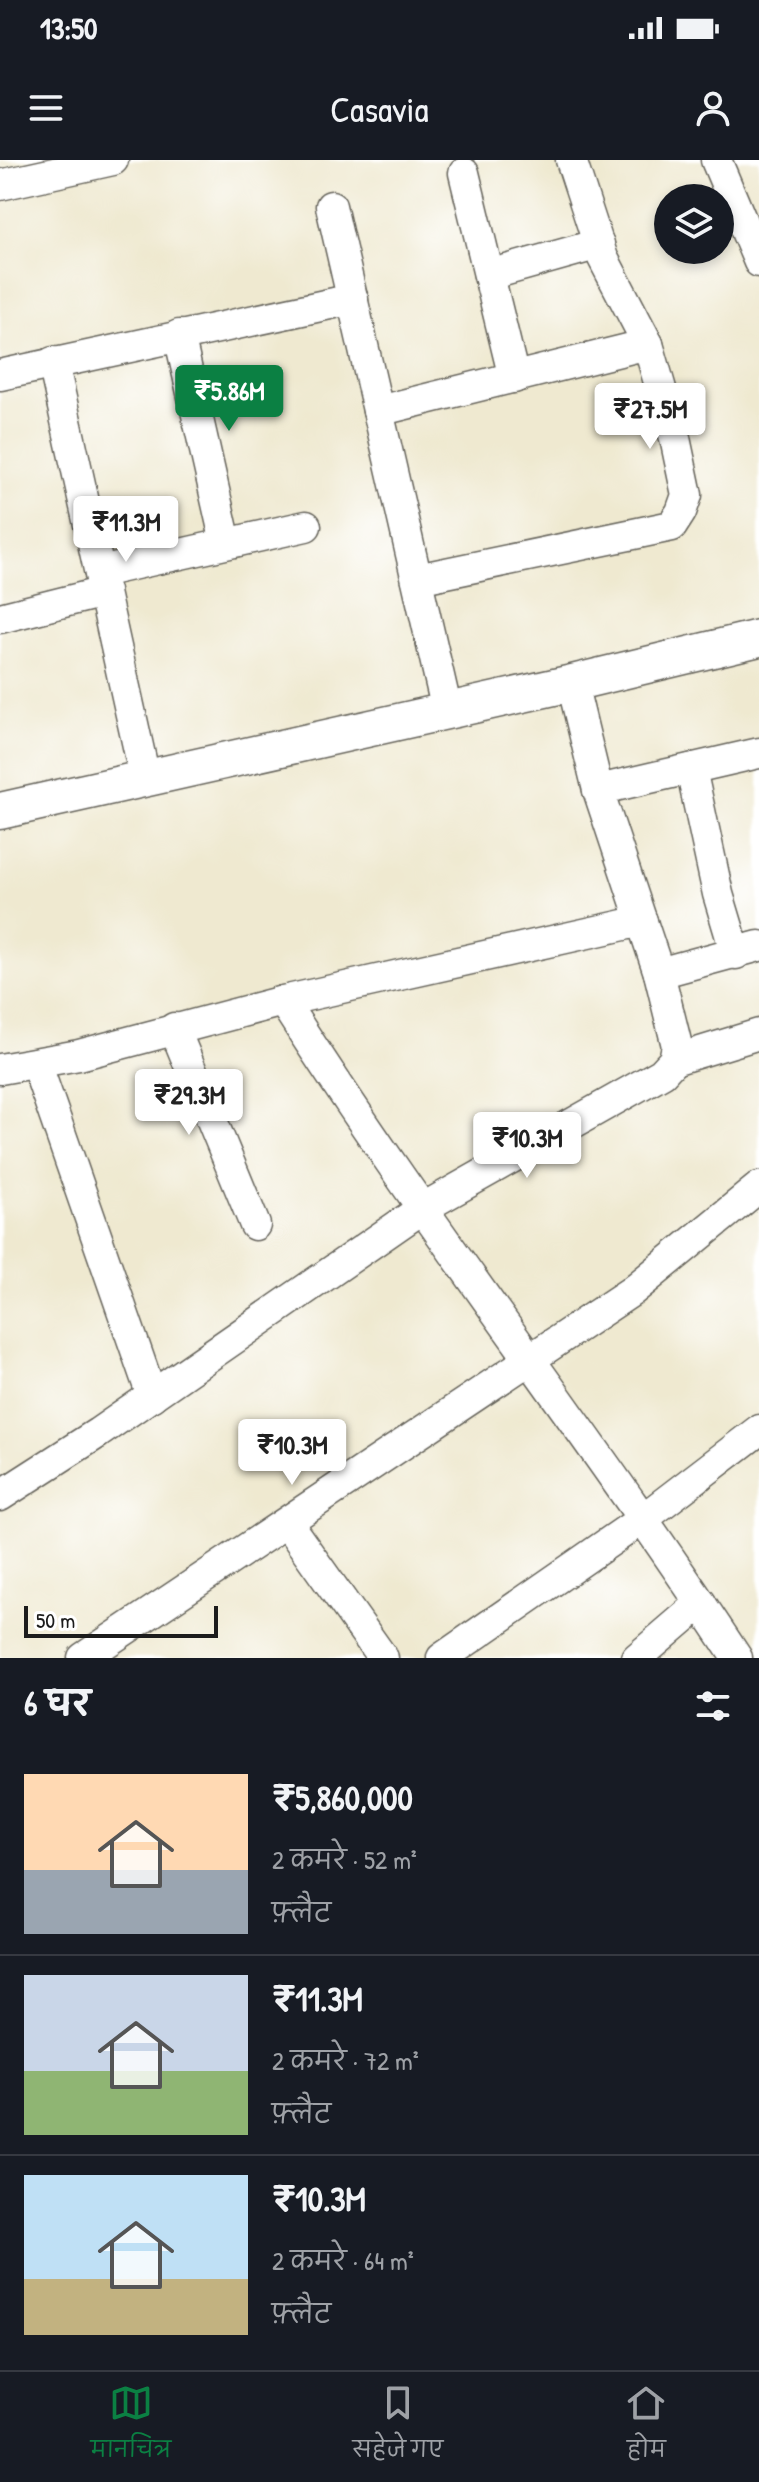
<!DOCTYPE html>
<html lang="hi">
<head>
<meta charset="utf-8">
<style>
	:root { --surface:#171b24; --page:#242831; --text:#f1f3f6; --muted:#9ea1a6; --line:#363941; --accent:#0b8043 }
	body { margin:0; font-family:"Patrick Hand","Playpen Sans Deva",sans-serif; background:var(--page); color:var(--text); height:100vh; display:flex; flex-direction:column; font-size:30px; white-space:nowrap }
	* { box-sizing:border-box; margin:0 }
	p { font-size:26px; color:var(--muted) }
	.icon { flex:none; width:44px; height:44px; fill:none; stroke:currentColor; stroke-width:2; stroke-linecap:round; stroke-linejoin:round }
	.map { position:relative; height:1498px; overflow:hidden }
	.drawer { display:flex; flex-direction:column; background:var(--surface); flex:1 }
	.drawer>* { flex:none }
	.tools { position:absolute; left:654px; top:24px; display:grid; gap:16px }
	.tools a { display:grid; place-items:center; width:80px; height:80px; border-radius:50%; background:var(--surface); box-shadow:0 4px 12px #0003; font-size:40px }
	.scale { position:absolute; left:24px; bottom:20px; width:194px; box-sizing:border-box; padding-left:8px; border:4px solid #1c1c1c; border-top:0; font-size:22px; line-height:28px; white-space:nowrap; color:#1c1c1c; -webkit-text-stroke:6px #fff; paint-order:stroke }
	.price { position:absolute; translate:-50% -68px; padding:0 18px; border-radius:8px; background:#fff; color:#222; font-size:26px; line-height:52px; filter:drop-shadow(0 2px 4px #0008) }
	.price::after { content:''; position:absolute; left:50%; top:48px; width:24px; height:18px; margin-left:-12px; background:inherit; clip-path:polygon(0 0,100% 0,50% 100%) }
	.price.current { background:var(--accent); color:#fff }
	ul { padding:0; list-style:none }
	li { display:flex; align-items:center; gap:24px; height:200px; padding:0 24px }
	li+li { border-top:2px solid var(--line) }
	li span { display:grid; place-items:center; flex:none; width:224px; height:160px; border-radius:0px; color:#555 }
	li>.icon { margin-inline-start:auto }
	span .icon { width:96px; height:96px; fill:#fffc; stroke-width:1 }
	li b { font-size:34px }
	h2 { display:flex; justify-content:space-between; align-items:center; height:96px; padding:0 24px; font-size:34px }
	.status { display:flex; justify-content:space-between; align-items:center; height:56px; padding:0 40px; background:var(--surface); direction:ltr }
	.status svg { height:22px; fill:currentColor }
	header { display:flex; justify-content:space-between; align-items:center; height:104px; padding:0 24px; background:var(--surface); font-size:36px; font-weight:600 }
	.dock { display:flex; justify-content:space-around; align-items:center; height:112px; border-top:2px solid var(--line); background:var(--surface); font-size:22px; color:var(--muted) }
	.dock a { display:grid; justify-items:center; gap:4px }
	.dock .current { color:var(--accent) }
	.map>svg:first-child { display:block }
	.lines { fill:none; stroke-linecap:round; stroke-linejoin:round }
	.minor-casing { stroke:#66645b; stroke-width:33 }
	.tertiary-casing { stroke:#66645b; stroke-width:39 }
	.minor { stroke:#fff; stroke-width:30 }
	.tertiary { stroke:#fff; stroke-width:36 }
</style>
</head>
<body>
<div class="status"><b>13:50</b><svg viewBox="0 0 49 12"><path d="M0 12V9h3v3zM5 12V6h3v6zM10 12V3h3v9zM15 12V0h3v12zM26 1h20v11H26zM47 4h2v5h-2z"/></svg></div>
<header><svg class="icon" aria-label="menu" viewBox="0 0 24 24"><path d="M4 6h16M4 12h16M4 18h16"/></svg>Casavia<svg class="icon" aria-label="person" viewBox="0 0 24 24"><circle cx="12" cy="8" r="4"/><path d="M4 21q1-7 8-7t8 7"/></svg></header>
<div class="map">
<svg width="759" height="1498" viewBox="0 0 759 1498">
	<rect width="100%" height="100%" fill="#fff"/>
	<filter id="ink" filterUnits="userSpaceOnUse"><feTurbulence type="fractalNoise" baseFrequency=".0125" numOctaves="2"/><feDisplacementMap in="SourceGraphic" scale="16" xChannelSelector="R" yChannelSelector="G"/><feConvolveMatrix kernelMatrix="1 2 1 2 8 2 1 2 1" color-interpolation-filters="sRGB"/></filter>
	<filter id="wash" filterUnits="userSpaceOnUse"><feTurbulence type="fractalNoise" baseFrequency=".006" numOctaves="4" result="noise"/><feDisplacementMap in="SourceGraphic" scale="32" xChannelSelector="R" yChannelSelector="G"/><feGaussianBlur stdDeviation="1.8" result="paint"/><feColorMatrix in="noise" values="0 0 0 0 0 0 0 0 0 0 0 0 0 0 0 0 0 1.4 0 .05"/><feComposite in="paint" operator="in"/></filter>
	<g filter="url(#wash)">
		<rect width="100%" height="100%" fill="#efe9d0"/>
	</g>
	<g filter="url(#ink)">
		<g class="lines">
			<g class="minor-casing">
				<g id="minor">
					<polyline points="716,0 759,102"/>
					<polyline points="464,13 514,218"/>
					<polyline points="0,25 113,0"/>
					<polyline points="331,46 447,551"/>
					<polyline points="489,115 599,84"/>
					<polyline points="179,175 226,383"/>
					<polyline points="53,202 145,618"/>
					<polyline points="0,215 353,139"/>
					<polyline points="378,251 648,184"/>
					<polyline points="100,412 306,366"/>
					<polyline points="417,419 672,366 681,352 687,335 675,278 648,184 603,98 571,0"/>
					<polyline points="0,458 104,432"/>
					<polyline points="691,609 718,734 736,794"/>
					<polyline points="598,630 759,593"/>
					<polyline points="659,813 759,786"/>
					<path d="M283 841C426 1066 591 1275 737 1498"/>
					<polyline points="174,868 255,1065"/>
					<polyline points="674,900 759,874"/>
					<polyline points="36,903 152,1236"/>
					<polyline points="0,909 79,895 283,841 642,761"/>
					<polyline points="0,1336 98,1273 423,1048 662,913 674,900 677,886 659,813 598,630 572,523"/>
					<polyline points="287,1363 383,1498"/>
					<polyline points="83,1498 632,1131 759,1027"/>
					<polyline points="442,1498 644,1358 759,1270"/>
					<polyline points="637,1498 701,1443"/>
				</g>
			</g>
			<g class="tertiary-casing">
				<polyline id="tertiary" points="0,651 572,523 759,478"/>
			</g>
			<use href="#minor" class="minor"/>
			<use href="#tertiary" class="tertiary"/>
		</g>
	</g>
</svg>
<div class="tools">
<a><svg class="icon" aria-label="layers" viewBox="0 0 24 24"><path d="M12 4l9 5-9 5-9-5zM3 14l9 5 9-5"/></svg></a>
</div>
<div class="scale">50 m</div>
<b class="price current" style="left:229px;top:273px">₹5.86M</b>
<b class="price" style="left:650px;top:291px">₹27.5M</b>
<b class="price" style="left:126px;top:404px">₹11.3M</b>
<b class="price" style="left:189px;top:977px">₹29.3M</b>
<b class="price" style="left:527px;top:1020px">₹10.3M</b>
<b class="price" style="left:292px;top:1327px">₹10.3M</b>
</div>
<section class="drawer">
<h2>6 घर<svg class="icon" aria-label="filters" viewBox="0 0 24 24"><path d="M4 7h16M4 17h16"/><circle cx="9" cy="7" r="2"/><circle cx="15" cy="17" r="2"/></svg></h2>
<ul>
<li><span style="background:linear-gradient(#ffd9b3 60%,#9aa5b1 0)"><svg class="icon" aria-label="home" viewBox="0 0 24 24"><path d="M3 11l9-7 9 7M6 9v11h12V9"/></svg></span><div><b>₹5,860,000</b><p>2 कमरे · 52 m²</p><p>फ़्लैट</p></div></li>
<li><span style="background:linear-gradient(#c9d6e8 60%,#8fb573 0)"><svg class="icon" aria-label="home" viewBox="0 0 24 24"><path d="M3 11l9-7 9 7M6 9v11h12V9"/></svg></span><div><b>₹11.3M</b><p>2 कमरे · 72 m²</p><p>फ़्लैट</p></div></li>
<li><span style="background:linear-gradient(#bfe0f5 65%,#c2b280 0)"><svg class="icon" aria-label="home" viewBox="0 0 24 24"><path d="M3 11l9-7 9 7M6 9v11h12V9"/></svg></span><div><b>₹10.3M</b><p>2 कमरे · 64 m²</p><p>फ़्लैट</p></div></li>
</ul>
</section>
<nav class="dock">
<a class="current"><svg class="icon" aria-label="map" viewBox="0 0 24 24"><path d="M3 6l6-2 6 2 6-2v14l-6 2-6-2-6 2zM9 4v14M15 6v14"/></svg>मानचित्र</a>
<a><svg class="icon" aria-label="saved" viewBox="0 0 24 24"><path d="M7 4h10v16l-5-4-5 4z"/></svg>सहेजे गए</a>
<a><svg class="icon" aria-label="home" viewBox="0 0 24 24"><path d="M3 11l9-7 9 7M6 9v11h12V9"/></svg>होम</a>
</nav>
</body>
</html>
